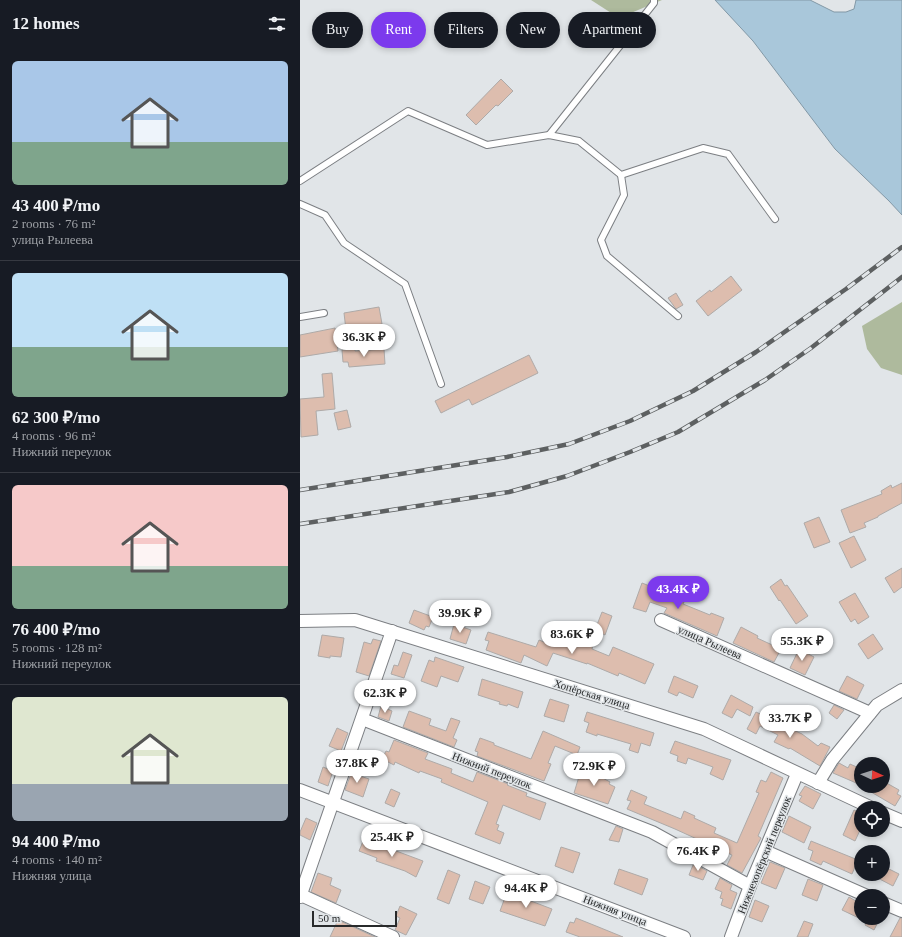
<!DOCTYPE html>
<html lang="en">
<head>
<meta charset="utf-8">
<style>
	:root { --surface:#171b24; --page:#242831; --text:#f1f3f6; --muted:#9ea1a6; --line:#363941; --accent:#7c3aed }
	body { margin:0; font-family:"Times New Roman",serif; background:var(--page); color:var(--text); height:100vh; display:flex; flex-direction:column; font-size:15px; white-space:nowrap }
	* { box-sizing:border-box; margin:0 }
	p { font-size:13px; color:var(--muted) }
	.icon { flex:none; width:22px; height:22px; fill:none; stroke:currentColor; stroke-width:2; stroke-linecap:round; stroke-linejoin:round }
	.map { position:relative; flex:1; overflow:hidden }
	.panel { display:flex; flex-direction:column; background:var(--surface); width:300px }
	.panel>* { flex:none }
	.hud { position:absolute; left:12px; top:12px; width:380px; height:36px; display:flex; gap:8px }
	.needle { width:26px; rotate:93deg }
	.fabs { position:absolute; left:554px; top:757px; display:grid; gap:8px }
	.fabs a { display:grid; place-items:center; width:36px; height:36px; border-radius:50%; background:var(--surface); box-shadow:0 2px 6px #0003; font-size:20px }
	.scale { position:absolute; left:12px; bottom:10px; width:85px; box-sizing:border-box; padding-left:4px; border:2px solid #282a2b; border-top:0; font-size:11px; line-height:14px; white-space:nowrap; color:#282a2b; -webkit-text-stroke:3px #e1e5e8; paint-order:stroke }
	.price { position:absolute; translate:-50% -34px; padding:0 9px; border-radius:14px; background:#fff; color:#222; font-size:13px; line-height:26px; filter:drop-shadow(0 1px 2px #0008) }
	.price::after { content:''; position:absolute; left:50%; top:24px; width:12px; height:9px; margin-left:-6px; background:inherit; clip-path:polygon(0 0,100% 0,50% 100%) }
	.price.current { background:var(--accent); color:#fff }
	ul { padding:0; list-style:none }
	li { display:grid; align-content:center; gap:8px; height:212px; padding:0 12px }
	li+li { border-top:1px solid var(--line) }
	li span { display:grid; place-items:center; height:124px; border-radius:6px; color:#555 }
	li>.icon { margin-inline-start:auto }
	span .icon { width:72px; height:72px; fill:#fffc; stroke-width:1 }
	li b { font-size:17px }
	h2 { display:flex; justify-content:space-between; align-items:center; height:48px; padding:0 12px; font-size:17px }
	.chip { padding:0 14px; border-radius:18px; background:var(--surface); box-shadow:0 2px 6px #0003; font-size:14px; line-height:36px }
	.chip.current { background:var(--accent); color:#fff }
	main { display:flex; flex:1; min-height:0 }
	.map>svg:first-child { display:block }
	.forest { fill:#aeba9d }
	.water { fill:#a9c7da; stroke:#8298a6 }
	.building { fill:#ddbdae; stroke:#aeaaa8 }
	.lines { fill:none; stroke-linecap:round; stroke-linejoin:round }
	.service-casing { stroke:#7c7f83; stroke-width:8 }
	.minor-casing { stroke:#7c7f83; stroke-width:14 }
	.service { stroke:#fff; stroke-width:6 }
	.minor { stroke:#fff; stroke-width:12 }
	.rail-casing { stroke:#5d6061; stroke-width:4.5 }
	.rail { stroke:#e1e5e8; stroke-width:3; stroke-dasharray:9; stroke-linecap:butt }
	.labels { text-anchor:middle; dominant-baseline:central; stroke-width:3; stroke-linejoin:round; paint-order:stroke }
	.street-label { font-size:11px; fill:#282a2b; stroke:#e1e5e8 }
</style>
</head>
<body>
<main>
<section class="panel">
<h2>12 homes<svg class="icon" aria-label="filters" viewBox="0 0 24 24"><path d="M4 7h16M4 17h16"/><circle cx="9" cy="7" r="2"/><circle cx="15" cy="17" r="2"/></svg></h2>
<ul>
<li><span style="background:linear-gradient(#a9c7e8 65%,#7fa58c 0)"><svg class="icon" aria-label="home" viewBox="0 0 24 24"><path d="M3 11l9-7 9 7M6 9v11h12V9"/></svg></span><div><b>43 400 ₽/mo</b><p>2 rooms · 76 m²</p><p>улица Рылеева</p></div></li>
<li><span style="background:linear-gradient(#bfe0f5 60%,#7fa58c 0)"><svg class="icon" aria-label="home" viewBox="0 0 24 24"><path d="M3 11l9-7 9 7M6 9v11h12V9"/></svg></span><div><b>62 300 ₽/mo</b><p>4 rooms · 96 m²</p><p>Нижний переулок</p></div></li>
<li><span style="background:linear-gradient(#f6c9c9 65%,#7fa58c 0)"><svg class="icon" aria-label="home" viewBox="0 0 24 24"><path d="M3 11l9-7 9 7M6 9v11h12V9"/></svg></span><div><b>76 400 ₽/mo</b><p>5 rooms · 128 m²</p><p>Нижний переулок</p></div></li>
<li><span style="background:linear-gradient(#dfe7d0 70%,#9aa5b1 0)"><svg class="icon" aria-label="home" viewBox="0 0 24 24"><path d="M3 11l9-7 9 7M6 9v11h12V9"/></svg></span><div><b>94 400 ₽/mo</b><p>4 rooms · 140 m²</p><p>Нижняя улица</p></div></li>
</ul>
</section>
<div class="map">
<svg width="602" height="937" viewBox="0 0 602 937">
	<rect width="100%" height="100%" fill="#e1e5e8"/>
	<g class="forest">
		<polygon points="291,0 362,0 319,18"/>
		<polygon points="602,302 602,375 581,368 567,349 562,326"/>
	</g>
	<polygon class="water" points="415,0 510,0 534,12 546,12 554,9 556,0 602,0 602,215 589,201 535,149 453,41"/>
	<g class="building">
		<polygon points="201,79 213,91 198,106 196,105 176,125 166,115"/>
		<polygon points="431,276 442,290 408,316 396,301 410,290 411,292"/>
		<polygon points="376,293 383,305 376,309 368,298"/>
		<polygon points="79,307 82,324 46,330 44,313"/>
		<polygon points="35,328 38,351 0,357 0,335"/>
		<polygon points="55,349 55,351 84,349 85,364 49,367 48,362 43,362 42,350"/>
		<polygon points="229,355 238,373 172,405 169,399 141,413 135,401"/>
		<polygon points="32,373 35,409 16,411 18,435 1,437 0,399 24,397 22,374"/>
		<polygon points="47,410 51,427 38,430 34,413"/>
		<polygon points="602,483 602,503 578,516 578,517 564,523 566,527 550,533 541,510 582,494 581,491 591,485 592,488"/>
		<polygon points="519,517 530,542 514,548 504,523"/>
		<polygon points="554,536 566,560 551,568 539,543"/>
		<polygon points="602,568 602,587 594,593 585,578"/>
		<polygon points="481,579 485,586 487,585 508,616 496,624 480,600 479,601 470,587"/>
		<polygon points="342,583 360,590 359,592 384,602 383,604 410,615 411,613 424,618 417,636 364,613 367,608 350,602 346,612 333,608"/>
		<polygon points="555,593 569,617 558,624 555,619 551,622 539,602"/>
		<polygon points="114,610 133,617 129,627 126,626 124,630 109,623"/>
		<polygon points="302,612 312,616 305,635 295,630"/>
		<polygon points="154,624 171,630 166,644 150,639"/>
		<polygon points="441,627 458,636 457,638 481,649 474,662 433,643"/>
		<polygon points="249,631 274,643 275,639 293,645 292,649 309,656 313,647 354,664 345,684 319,673 318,676 287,663 287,664 253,653 247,666 224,655 221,663 186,650 189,641 185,640 188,632 236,647 239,640 244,642"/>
		<polygon points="573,634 583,649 568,659 558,644"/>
		<polygon points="22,635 44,638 41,657 30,656 30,658 18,656"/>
		<polygon points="73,639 81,641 69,676 56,672 64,642 71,644"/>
		<polygon points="499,649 514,657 505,675 490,668"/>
		<polygon points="103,652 112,655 104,678 91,674 94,665 98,666"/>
		<polygon points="135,657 164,667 158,682 141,676 137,687 121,681 129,660 134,662"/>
		<polygon points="374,676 398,686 393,698 379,692 377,696 368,692"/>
		<polygon points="547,676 564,685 557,699 539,691"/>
		<polygon points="182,679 223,692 218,708 208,704 207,706 199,704 200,702 178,695"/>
		<polygon points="431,695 453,707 450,716 437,709 432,718 422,713"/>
		<polygon points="250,699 269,705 264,722 244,716"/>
		<polygon points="534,705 544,710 537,719 529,713"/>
		<polygon points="81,706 92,711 89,721 78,717"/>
		<polygon points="109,711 131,719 129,725 146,731 151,718 160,721 153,738 157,740 154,747 103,727"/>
		<polygon points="287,712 354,733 350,746 341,743 338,753 329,750 331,744 297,734 297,736 286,732 289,723 284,721"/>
		<polygon points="456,712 502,734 518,746 521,743 530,747 520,766 490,748 489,749 474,742 478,735 460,726 456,734 447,729"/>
		<polygon points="37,728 48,733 41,751 29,746"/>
		<polygon points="243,731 280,747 277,755 255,746 248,763 251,764 244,781 177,756 178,752 175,751 180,738 194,743 194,745 231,759"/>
		<polygon points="94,740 128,753 125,759 152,769 151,773 173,782 177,772 208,784 207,785 227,793 226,796 246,803 240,820 203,805 196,824 199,825 197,830 204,833 200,844 175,834 188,802 141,782 142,779 120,771 119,773 95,762 94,765 82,759 86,751 89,752"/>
		<polygon points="375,741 431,760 423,780 410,774 413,767 388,758 386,764 377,761 378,756 370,753"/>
		<polygon points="539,763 548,768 550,764 561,769 561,786 583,786 583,781 599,790 597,794 601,796 595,806 554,782 533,773"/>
		<polygon points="23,767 33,771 28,786 18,782"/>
		<polygon points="281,770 299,776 310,782 309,784 315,787 308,804 274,793"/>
		<polygon points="52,771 60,774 60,776 69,779 63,797 45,790"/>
		<polygon points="471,772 483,778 458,836 461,838 442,873 427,865 432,855 375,829 327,809 331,801 327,800 331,790 347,797 344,804 381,819 384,811 395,816 394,818 416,828 414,833 437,843 459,793 456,792 461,780 466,782"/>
		<polygon points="505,786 521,794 513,809 499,801 502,796 499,795"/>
		<polygon points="91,789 100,793 94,807 85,803"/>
		<polygon points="554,810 561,813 561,828 555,841 543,835"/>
		<polygon points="489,816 511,827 504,843 482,832"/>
		<polygon points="6,818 17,823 10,840 0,835 0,832"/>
		<polygon points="316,826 323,829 319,842 309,840"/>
		<polygon points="64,839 123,861 116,877 105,871 76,861 77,858 59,851"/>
		<polygon points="511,841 558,860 552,874 523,861 521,865 510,860 513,851 508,849"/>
		<polygon points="261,847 280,853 273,873 255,866"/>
		<polygon points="470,862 485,868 476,889 461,883"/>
		<polygon points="393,865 398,866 407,871 403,880 389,875"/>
		<polygon points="583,866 599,874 593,886 570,874 583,874"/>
		<polygon points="319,869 348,879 342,895 314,884"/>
		<polygon points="148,870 160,875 149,904 137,899"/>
		<polygon points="18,873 32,878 30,885 41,890 36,903 11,892"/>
		<polygon points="420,878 432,885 430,890 437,893 431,909 421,905 423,899 420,898 422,892 415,889"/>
		<polygon points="508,879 523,885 517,901 502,895"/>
		<polygon points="175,881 190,887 183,904 169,899"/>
		<polygon points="207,892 252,909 245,926 200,911"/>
		<polygon points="549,897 561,904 561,919 542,910"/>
		<polygon points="455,900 469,906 462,922 449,917"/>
		<polygon points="100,906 117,914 106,935 95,930 100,918 96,916"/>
		<polygon points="276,918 296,926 323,937 280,937 266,932 270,922 274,923"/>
		<polygon points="569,918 580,918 574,930 565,925"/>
		<polygon points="600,918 602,918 602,937 590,937"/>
		<polygon points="38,920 75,937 30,937"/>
		<polygon points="504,921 513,924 508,937 497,937"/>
	</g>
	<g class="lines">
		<g class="service-casing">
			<g id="service">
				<polyline points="249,135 354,3 354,0"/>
				<polyline points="321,175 324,195 301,240 307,256 378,316"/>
				<polyline points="0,181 108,111 187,145 249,135 279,141 321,175 403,148 428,154 475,219"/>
				<polyline points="0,204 25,215 44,243 105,284 141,384"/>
				<polyline points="0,317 24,313"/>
			</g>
		</g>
		<g class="minor-casing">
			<g id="minor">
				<polyline points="361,620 570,713"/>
				<polyline points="0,621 55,620 404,729 572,808"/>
				<polyline points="62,719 352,832 450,886"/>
				<polyline points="518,783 532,760 577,705 602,690"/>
				<polyline points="0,790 384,937"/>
				<polyline points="583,813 602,821"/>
				<polyline points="465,851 567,896"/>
				<polyline points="1,895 93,937"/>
				<polyline points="0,897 92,631"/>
				<polyline points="583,903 602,911"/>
				<polyline points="431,937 450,886 497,774"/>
			</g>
		</g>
		<use href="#service" class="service"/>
		<use href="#minor" class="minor"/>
		<g class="rail-casing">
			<g id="rail">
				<polyline points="0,490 207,457 269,444 330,421 393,391 456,352 546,289 602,247"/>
				<polyline points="0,524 209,492 267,476 330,452 378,432 465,380 511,348 602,277"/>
			</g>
		</g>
		<use href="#rail" class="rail"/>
	</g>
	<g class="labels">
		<g class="street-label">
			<text transform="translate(410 642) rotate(24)">улица Рылеева</text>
			<text transform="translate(292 694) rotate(17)">Хопёрская улица</text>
			<text transform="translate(192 770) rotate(21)">Нижний переулок</text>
			<text transform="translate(464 855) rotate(-68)">Нижнехопёрский переулок</text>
			<text transform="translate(315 910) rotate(21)">Нижняя улица</text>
		</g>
	</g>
</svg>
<div class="fabs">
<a><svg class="needle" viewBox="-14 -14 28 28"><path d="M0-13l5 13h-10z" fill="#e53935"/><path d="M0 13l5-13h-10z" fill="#9ea1a6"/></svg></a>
<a><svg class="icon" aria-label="locate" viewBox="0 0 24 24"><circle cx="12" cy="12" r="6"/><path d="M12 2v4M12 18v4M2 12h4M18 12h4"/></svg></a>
<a>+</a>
<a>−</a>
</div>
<div class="scale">50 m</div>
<b class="price" style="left:64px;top:358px">36.3K ₽</b>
<b class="price current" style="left:378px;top:610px">43.4K ₽</b>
<b class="price" style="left:160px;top:634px">39.9K ₽</b>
<b class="price" style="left:272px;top:655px">83.6K ₽</b>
<b class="price" style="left:502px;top:662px">55.3K ₽</b>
<b class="price" style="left:85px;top:714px">62.3K ₽</b>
<b class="price" style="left:490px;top:739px">33.7K ₽</b>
<b class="price" style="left:57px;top:784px">37.8K ₽</b>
<b class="price" style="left:294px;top:787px">72.9K ₽</b>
<b class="price" style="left:92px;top:858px">25.4K ₽</b>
<b class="price" style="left:398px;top:872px">76.4K ₽</b>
<b class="price" style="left:226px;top:909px">94.4K ₽</b>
<div class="hud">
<a class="chip">Buy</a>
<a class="chip current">Rent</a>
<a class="chip">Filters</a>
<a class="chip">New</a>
<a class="chip">Apartment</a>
</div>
</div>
</main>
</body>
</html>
